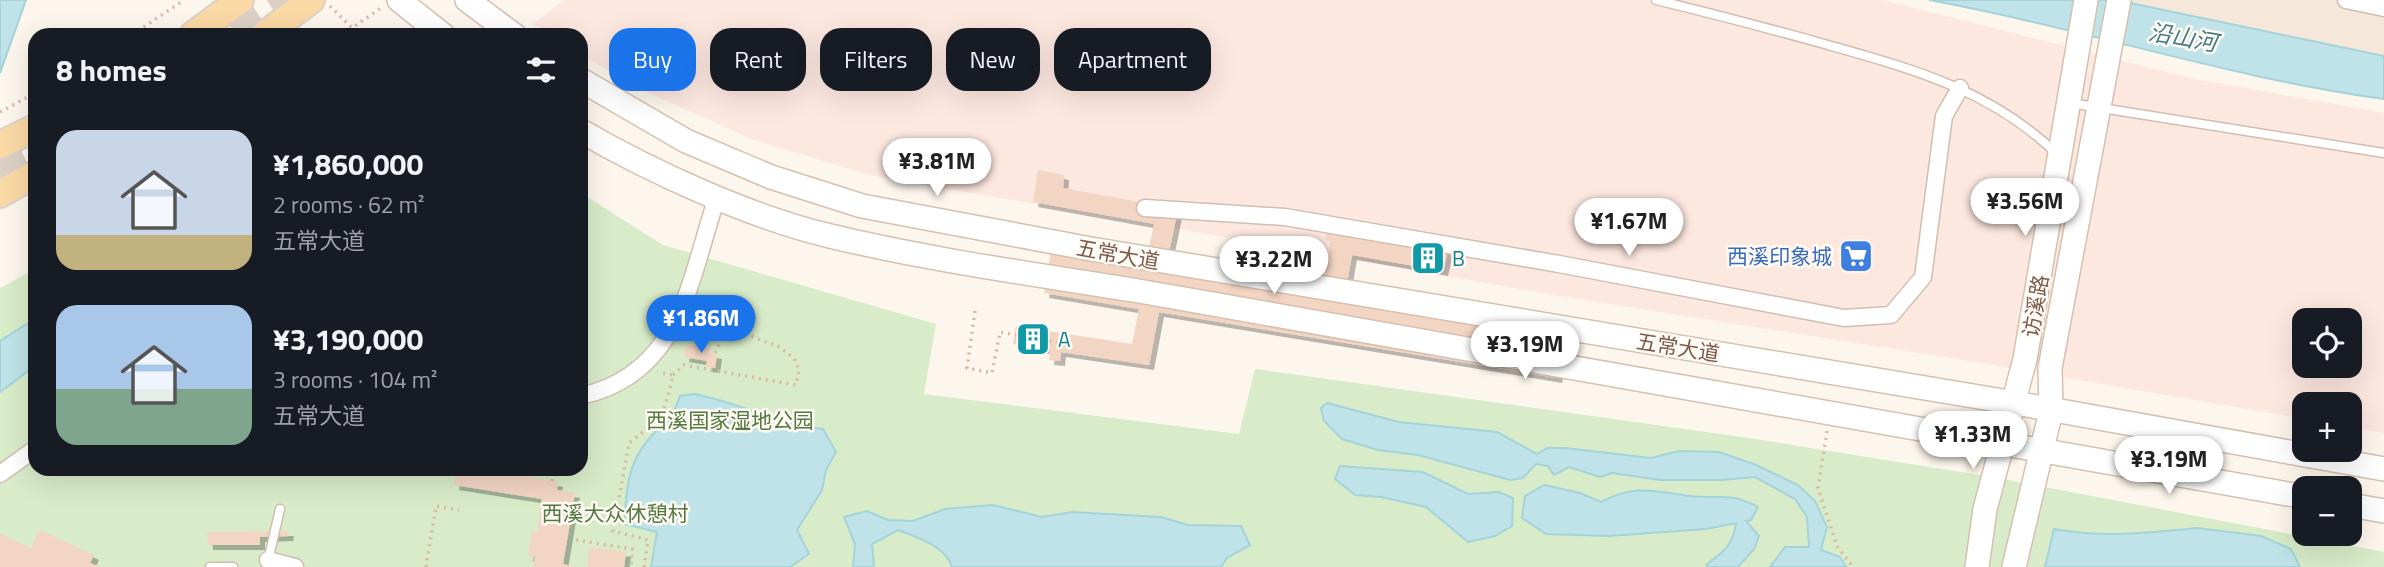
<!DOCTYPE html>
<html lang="en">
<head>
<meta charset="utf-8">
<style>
	:root { --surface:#171b24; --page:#242831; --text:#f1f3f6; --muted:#9ea1a6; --accent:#1a73e8 }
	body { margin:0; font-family:"Titillium Web","Noto Sans SC",sans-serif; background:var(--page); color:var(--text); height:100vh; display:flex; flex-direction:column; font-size:26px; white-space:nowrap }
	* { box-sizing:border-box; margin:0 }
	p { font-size:23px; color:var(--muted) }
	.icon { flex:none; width:38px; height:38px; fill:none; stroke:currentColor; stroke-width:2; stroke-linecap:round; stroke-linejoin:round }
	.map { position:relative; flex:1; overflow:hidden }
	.drawer { position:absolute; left:28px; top:28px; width:560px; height:448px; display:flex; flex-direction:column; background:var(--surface); border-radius:21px; box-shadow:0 7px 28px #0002 }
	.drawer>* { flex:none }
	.guide { position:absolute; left:609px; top:28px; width:665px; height:63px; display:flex; gap:14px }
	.buttons { position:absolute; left:2292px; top:308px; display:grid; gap:14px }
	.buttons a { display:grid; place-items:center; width:70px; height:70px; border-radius:14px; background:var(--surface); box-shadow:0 7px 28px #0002; font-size:35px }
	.price { position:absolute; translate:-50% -60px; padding:0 16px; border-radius:24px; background:#fff; color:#222; font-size:23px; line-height:46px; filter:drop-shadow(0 2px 4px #0008) }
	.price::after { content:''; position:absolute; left:50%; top:42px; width:21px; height:16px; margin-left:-10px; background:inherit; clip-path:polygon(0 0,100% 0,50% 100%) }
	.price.selected { background:var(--accent); color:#fff }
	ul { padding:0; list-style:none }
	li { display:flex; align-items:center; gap:21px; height:175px; padding:0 28px }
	li span { display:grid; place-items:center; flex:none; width:196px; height:140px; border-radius:21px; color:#555 }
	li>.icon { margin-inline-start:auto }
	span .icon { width:84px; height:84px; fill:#fffc; stroke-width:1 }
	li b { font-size:30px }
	h2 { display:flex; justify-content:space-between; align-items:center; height:84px; padding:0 28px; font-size:30px }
	.pill { padding:0 24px; border-radius:21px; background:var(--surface); box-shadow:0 7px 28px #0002; font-size:24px; line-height:63px }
	.pill.selected { background:var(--accent); color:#fff }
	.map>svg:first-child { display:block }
	.residential { fill:#f5e8da }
	.commercial { fill:#fde8e0; fill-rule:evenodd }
	.green { fill:#d8ecc9 }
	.water { fill:#bfe3e8; stroke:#a5d3da; stroke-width:2 }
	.pier { fill:#fdf6ec }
	.building { fill:#f3d5c3; filter:url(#shadow) }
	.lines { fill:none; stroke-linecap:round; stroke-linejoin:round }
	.highway-tunnel { stroke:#dcd0c4; stroke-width:30; stroke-dasharray:30 15; stroke-linecap:butt }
	.lane-casing { stroke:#d1beb0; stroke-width:11 }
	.street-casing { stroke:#d1beb0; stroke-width:19 }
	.secondary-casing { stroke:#d6c0b0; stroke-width:26 }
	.primary-casing { stroke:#dad1cd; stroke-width:30 }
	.path { stroke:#d9b8a5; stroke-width:3.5; stroke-dasharray:2 5; stroke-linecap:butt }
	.lane { stroke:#fff; stroke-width:8 }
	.street { stroke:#fff; stroke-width:16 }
	.secondary { stroke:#fff; stroke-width:23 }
	.primary { stroke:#fbd9a5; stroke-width:26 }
	.labels { text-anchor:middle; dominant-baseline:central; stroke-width:5; stroke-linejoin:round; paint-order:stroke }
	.street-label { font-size:21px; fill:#7a5c4d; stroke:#fffaf3 }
	.shop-label { font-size:21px; fill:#366cbe; stroke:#fffaf3; text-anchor:end }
	.culture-label { font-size:21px; fill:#0d838f; stroke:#fffaf3; text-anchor:start }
	.park-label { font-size:21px; fill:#537a41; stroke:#fffaf3 }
	.water-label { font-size:23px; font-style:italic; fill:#437c86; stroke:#fffaf3 }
</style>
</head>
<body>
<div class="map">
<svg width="2384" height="567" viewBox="0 0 2384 567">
	<defs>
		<filter id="shadow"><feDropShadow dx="5" dy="5" stdDeviation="0" flood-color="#0004"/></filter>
	</defs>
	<rect width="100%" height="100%" fill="#fdf6ec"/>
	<polygon class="residential" points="2047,0 2384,0 2384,66"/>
	<path class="commercial" d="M564 0H1883L2190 78 2384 113V433L2350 427V404H2305V419L1963 360 1566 297 870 175 754 140 649 93 588 59 581 55V35H550L533 24ZM2305 320H2350V366H2305Z"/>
	<polygon class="green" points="581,193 663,245 936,324 924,394 1239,434 1255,369 1749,438 1998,478 2384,552 2384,567 0,567 0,288 35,269 35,469 581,469"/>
	<g class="water">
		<polygon points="0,0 26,0 0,73"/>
		<path d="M1929 0H2116L2384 56V99C2229 78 2082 28 1929 0Z"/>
		<polygon points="35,319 35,366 0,392 0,341"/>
		<path d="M694 394C739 402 778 425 823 429L836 452 826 470 822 490 797 530 809 554 790 567H651L657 532 624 524C626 494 627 464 648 440 665 419 670 425 680 396Z"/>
		<polygon points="1327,403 1399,422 1497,432 1537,454 1547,448 1565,448 1651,458 1679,451 1719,452 1756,465 1798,485 1815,501 1827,527 1821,550 1840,557 1846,567 1770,567 1785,547 1809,547 1807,517 1795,499 1755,477 1722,480 1660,480 1612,473 1600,477 1569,467 1554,475 1548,466 1536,464 1523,478 1510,480 1418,455 1378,450 1342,439 1324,421 1321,408"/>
		<polygon points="1340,466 1423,472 1468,494 1499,492 1513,498 1512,526 1495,536 1468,542 1426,507 1381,497 1355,495 1335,479"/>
		<path d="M1544 485 1580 493 1601 502C1635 484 1653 491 1690 496 1720 500 1728 491 1758 507L1751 520 1746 521 1759 536 1754 549 1738 567H1708L1706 565C1724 551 1733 546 1736 523L1706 529 1609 536 1546 534 1522 518 1525 496Z"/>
		<path d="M993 505 1042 517 1072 512 1161 517 1188 525 1241 526 1250 545 1227 558 1221 567H952C946 546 916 537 898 530L872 544 874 567H853L855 544 844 517 867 511 888 520 913 521 945 509Z"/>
		<path d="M2197 528 2261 536 2291 549 2300 567H2045L2054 529C2102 538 2149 533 2197 528Z"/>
	</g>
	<polygon class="pier" points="463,0 505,0 510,5 475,35 420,35"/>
	<g class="building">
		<polygon points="1038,170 1064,175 1063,188 1178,209 1169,252 1324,280 1331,241 1325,240 1327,229 1448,250 1443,271 1352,255 1347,283 1569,322 1557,378 1159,312 1149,365 1061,352 1060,361 1049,360 1050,350 1013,344 1016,326 1132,344 1139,309 1044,293 1054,232 1149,248 1154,224 1033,202"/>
		<polygon points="686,345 711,349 711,353 717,354 715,368 706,367 707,361 684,357"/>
		<polygon points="457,469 482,469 558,482 557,490 575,493 563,564 574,567 533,567 535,557 528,556 532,531 537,532 542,499 454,485"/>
		<polygon points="39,530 94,555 90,563 100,567 0,567 0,534 31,548"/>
		<polygon points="289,531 288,536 260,537 260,545 208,545 207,532"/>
		<polygon points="590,547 626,552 624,567 587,567"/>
	</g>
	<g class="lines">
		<g class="highway-tunnel">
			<polyline points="236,35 288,0"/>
			<polyline points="0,175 35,157"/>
		</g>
		<g class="lane-casing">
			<g id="lane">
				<path d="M1656 0C1714 14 1771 29 1828 45 1913 69 1991 90 2057 154"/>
				<polyline points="2070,103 2384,153"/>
				<polyline points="268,561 280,509"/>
				<polyline points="210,567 233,567"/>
			</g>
		</g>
		<g class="street-casing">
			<g id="street">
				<polyline points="2346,0 2384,8"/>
				<polyline points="1145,208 1285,217 1559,264 1844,318 1891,315 1923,277 1944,116 1960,88"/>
				<path d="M581 396C681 374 689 281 717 197"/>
				<polyline points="0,474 35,449"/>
				<polyline points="268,560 295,567"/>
			</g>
		</g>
		<g class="secondary-casing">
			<g id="secondary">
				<polyline points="399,0 443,35"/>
				<polyline points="467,0 514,35"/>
				<polyline points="581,80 686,141 771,177 862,206 1091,249 2015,403 2384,469"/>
				<path d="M581 131C652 172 750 217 830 236 930 260 1032 274 1133 290L2305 497"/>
				<polyline points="2350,505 2384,511"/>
				<polyline points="1977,567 1985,509 2025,359 2086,0"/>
				<polyline points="2014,567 2051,411 2050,368 2119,0"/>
			</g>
		</g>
		<g class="primary-casing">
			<g id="primary">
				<polyline points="193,35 240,0"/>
				<polyline points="264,35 311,0"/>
				<polyline points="0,145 35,128"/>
				<polyline points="0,194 35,174"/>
			</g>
		</g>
		<g class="path">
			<polyline points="330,6 352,28 381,8"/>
			<polyline points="132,35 184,0"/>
			<polyline points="0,112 35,93"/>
			<polyline points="975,311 967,368 992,373 1000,332 1069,345"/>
			<polyline points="673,375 684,365 796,385 799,370 794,358 779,347 738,331 724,335 715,353"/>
			<polyline points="1827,431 1818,488 1837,546 1853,567"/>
			<polyline points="552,481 555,469"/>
			<polyline points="576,540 632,549 631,567"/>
			<polyline points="426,567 436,506 459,510"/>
			<path d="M644 567 648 540 613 531 629 443C663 416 663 418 673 375L658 372"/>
		</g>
		<use href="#lane" class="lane"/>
		<use href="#street" class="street"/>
		<use href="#secondary" class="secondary"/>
		<use href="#primary" class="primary"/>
	</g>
	<defs>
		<g id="supermarket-square" transform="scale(1.75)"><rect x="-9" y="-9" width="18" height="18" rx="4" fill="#3f7fe0" stroke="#fffaf3"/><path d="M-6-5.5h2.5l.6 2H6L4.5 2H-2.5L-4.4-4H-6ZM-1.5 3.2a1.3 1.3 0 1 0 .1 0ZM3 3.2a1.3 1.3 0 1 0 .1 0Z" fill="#fff"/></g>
		<g id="building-square" transform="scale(1.75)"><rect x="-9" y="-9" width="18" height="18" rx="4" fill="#0f9aa8" stroke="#fffaf3"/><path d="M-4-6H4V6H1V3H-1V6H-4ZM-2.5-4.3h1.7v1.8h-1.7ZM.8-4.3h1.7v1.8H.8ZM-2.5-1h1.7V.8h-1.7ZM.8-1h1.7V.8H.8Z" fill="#fff"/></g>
	</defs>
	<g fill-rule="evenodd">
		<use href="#supermarket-square" x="1856" y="256"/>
		<use href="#building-square" x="1428" y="258"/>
		<use href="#building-square" x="1033" y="339"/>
	</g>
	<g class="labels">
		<g class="street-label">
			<text transform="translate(1118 254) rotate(10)">五常大道</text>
			<text transform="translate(2035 306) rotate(-80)">访溪路</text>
			<text transform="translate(1678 347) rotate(9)">五常大道</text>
		</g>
		<g class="shop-label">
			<text x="1832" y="256">西溪印象城</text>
		</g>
		<g class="culture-label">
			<text x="1452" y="258">B</text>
			<text x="1058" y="339">A</text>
		</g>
		<g class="park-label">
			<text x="730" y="420">西溪国家湿地公园</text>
			<text x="615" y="513">西溪大众休憩村</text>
		</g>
		<g class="water-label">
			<text transform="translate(2183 37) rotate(10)">沿山河</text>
		</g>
	</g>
</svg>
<div class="buttons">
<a><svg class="icon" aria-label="locate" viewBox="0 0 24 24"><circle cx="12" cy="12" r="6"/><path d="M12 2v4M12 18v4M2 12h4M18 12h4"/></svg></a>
<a>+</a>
<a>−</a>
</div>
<b class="price" style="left:937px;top:198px">¥3.81M</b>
<b class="price" style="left:2025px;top:238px">¥3.56M</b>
<b class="price" style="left:1629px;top:258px">¥1.67M</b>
<b class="price" style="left:1274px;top:296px">¥3.22M</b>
<b class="price selected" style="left:701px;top:355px">¥1.86M</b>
<b class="price" style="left:1525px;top:381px">¥3.19M</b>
<b class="price" style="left:1973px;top:471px">¥1.33M</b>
<b class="price" style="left:2169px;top:496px">¥3.19M</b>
<div class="guide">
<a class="pill selected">Buy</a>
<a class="pill">Rent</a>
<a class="pill">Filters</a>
<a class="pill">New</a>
<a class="pill">Apartment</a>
</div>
<section class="drawer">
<h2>8 homes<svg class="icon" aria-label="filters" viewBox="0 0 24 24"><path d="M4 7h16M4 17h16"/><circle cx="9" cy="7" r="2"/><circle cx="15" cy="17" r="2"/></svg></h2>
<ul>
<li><span style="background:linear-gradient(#c9d6e8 75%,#c2b280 0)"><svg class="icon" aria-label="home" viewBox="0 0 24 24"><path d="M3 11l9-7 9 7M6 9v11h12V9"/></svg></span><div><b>¥1,860,000</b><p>2 rooms · 62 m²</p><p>五常大道</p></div></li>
<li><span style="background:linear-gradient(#a9c7e8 60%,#7fa58c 0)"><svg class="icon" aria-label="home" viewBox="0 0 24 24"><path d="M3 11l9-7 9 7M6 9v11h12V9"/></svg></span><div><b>¥3,190,000</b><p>3 rooms · 104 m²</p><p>五常大道</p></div></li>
</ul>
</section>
</div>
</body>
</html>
